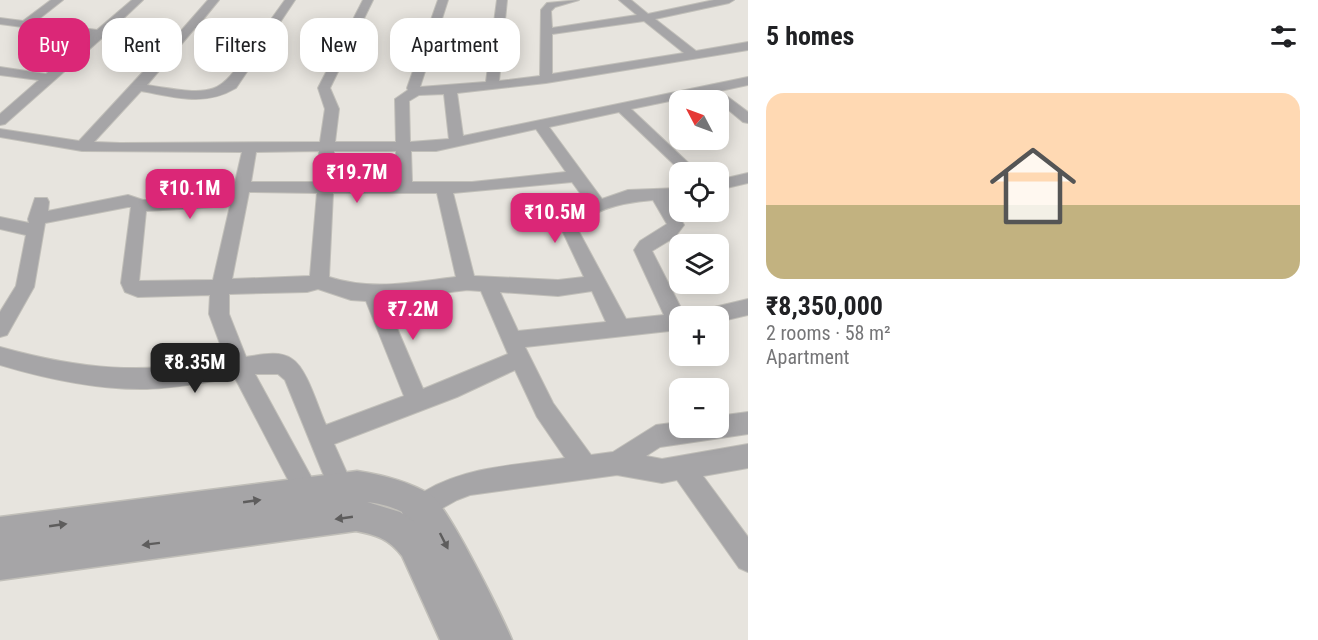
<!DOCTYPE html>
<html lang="en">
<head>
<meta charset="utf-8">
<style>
	:root { --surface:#fff; --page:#f6f6f6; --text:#202124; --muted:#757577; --accent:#db2777 }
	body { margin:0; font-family:"Roboto Condensed",sans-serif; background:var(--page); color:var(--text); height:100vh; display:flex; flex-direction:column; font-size:22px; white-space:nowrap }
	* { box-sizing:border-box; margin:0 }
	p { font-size:20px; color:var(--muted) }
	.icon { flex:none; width:33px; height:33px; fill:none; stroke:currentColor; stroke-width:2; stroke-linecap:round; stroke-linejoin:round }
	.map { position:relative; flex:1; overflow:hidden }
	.sheet { display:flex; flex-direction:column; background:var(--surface); width:570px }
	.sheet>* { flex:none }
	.top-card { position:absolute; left:18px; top:18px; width:570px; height:54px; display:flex; gap:12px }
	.needle { width:39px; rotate:311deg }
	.tools { position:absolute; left:669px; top:90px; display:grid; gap:12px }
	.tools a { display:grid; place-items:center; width:60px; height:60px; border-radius:12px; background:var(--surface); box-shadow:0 3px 15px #0003; font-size:30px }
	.price { position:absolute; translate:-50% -51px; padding:0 14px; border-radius:12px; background:var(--accent); color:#fff; font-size:20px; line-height:39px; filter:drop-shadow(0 2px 3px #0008) }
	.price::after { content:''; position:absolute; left:50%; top:36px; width:18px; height:14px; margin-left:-9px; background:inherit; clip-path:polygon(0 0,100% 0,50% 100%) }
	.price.active { background:#222; color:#fff }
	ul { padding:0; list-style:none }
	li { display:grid; align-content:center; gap:12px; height:318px; padding:0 18px }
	li span { display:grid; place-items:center; height:186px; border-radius:18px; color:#555 }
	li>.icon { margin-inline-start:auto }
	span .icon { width:108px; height:108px; fill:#fffc; stroke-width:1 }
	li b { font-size:26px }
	h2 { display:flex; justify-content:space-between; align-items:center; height:72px; padding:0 18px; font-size:26px }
	.pill { padding:0 21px; border-radius:18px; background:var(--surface); box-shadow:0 3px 15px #0003; font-size:21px; line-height:54px }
	.pill.active { background:var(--accent); color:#fff }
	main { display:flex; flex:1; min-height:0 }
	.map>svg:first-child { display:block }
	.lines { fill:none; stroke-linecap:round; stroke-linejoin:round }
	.minor-casing { stroke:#c1bfb9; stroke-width:2 }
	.tertiary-casing { stroke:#c1bfb9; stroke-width:3 }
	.minor { fill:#a6a5a7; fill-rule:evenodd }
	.tertiary { fill:#a6a5a7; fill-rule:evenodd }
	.oneway { fill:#5e5d5d }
</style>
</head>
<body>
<main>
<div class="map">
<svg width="748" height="640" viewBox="0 0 748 640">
	<rect width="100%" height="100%" fill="#e7e4de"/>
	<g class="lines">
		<g class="minor-casing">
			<g id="minor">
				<path d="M51 0H63L35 22 97 30 132 0H143L109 32 173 40 208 0H219L201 22 267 25 285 0H295L236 88C204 107 175 97 141 91L94 142 120 143 320 142 325 109 318 88 363 0H373L330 88 339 109 335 142H396L395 99 408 90 407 88 438 0H448L420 87 486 82 497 0H507L499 81 540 76 541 10 547 3 579 0 555 7 551 11 552 28 637 15 619 0H631L648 14 714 0H734L729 3 655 19 696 51 748 42V50L546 83 457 93 463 136 748 77V85L720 91 748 112V123L743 122 708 93 631 109 698 172H682L619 112 549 127 602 199 628 190 680 188V199H669L684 225 675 237 652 251 684 314 688 316H680L678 330 525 347 553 403 591 455 613 452 656 425 680 422V428H718V416L748 412V434L660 447 646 456 662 459 748 444V468L703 476 748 537V572L739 568 677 480 662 483 617 475 470 495 457 500 414 524 405 521 402 512C406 501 415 497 425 491 468 466 517 465 565 458L537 417 515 370 457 397 334 444 354 489 351 498 342 501 333 498 285 380 278 374H255L320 493V503L317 512 308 515 299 512 296 495 235 378C206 382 176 388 147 389 97 390 47 379 0 365V347C83 370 141 374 226 360L209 314 210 295 138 297 125 292 121 283 131 207H128L45 223 34 287 7 335 0 337V312L16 286 26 235 0 229V217L29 223 28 219 35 198H47L49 202 48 211 128 195 143 200 232 195 242 152 82 151 0 137V129L79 141 167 46 102 38 5 124 0 125V114L39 80 0 75V67L46 74 90 36 0 24V18L23 21ZM644 21 684 53 552 74V34ZM195 28 262 32C218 94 225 98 147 85ZM444 94 449 139 410 142 409 101 419 95ZM536 129 566 172 472 182H412L411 151H436ZM319 151 318 182H251L256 152ZM334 151H396V183L333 182ZM572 182 588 204 565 218 561 228 584 277 558 280 474 276 453 193ZM249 192 317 193 310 276 232 279ZM333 193H437L456 277C412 282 372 291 329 277ZM653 200 667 224 640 241 634 250 664 315 626 319 577 228C593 207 629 202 653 200ZM230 206 213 280 139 281 146 211ZM318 289 351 300 366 301 404 396 326 425C318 408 307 368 292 359 279 350 260 355 246 357L229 314V294L307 292ZM467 290 481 291 508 354 423 389 385 300ZM592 291 606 322 518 331 500 292 558 296Z"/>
				<polygon points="748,173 748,183 718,190 718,180"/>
				<polygon points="748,299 748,315 718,322 718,316 699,316 702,310"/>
			</g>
		</g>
		<g class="tertiary-casing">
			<path id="tertiary" d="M357 471C383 475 408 481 431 495 448 506 502 616 512 640H440L402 556C389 539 377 535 356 531L0 580V517ZM367 502C383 504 405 509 415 523L400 512Z"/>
		</g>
		<use href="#minor" class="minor"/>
		<use href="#tertiary" class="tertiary"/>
	</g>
	<defs><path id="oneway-solid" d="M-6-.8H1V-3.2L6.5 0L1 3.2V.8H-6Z" transform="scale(1.5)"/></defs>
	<g class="oneway">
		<use href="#oneway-solid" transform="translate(252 501) rotate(-8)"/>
		<use href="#oneway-solid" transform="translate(344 518) rotate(172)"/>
		<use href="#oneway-solid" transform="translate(58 525) rotate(-8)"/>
		<use href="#oneway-solid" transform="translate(444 541) rotate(63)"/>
		<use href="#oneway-solid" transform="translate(151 544) rotate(173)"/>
	</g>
</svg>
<div class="tools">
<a><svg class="needle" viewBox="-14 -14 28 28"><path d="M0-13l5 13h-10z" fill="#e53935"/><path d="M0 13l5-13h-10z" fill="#757577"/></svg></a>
<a><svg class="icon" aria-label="locate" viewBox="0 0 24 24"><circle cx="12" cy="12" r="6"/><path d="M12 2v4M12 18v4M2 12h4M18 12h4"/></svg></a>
<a><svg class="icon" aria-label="layers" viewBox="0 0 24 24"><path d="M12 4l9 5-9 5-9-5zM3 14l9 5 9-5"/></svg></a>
<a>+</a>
<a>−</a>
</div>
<b class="price" style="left:357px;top:204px">₹19.7M</b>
<b class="price" style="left:190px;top:220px">₹10.1M</b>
<b class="price" style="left:555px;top:244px">₹10.5M</b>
<b class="price" style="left:413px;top:341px">₹7.2M</b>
<b class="price active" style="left:195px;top:394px">₹8.35M</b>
<div class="top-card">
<a class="pill active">Buy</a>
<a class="pill">Rent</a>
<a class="pill">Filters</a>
<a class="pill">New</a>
<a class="pill">Apartment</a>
</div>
</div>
<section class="sheet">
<h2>5 homes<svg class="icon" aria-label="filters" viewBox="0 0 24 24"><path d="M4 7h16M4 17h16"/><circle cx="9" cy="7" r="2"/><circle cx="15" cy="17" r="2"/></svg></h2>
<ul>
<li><span style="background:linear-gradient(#ffd9b3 60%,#c2b280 0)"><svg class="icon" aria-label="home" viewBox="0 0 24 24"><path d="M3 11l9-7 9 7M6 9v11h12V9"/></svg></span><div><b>₹8,350,000</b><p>2 rooms · 58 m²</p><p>Apartment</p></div></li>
</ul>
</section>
</main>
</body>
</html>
